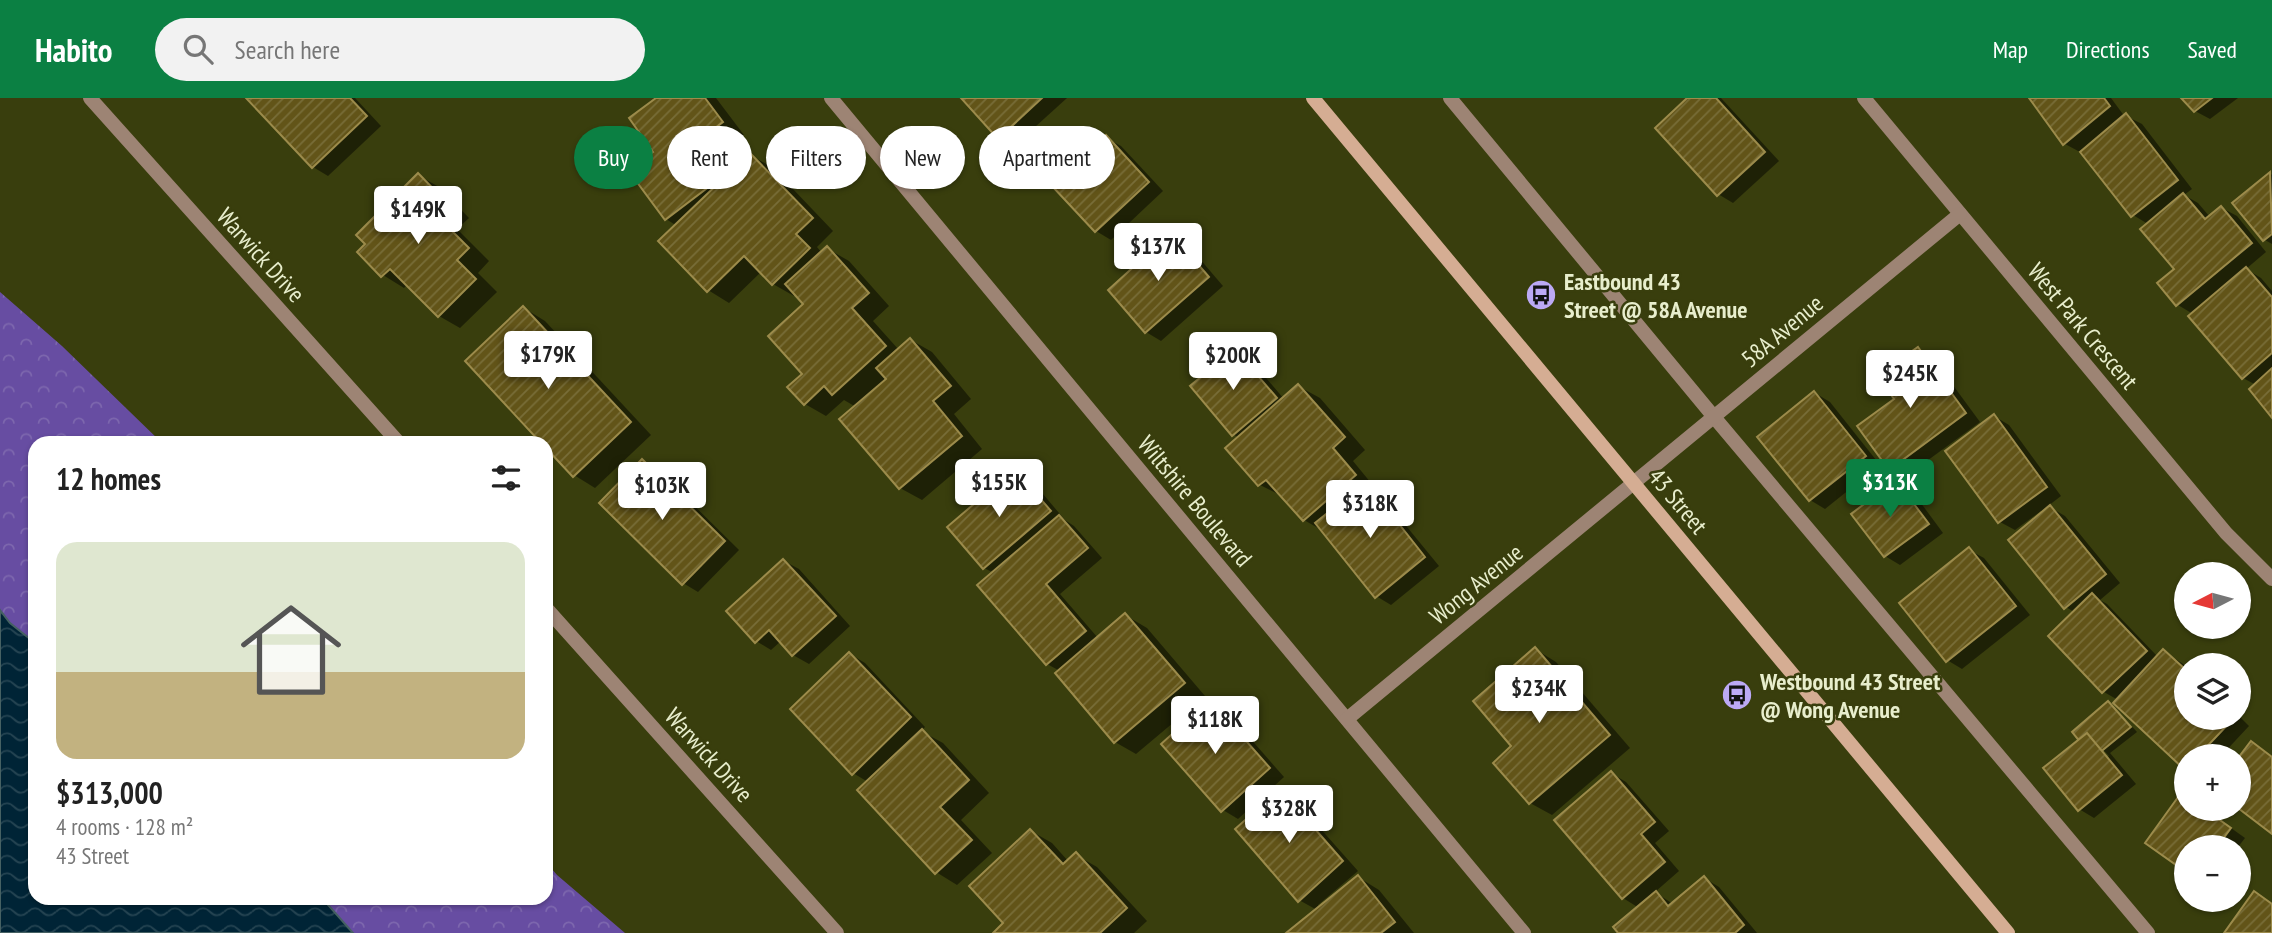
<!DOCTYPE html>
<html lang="en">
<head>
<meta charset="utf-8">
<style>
	:root { --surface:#fff; --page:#f2f2f2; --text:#222; --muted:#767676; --accent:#0b8043 }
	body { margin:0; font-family:"PT Sans Narrow",sans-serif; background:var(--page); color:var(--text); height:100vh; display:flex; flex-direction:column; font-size:26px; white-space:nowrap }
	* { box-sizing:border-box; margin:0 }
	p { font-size:23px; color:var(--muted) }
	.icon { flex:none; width:38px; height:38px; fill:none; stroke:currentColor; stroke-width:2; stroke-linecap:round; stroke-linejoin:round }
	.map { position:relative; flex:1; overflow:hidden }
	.drawer { position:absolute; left:28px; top:338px; width:525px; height:469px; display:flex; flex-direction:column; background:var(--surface); border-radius:21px; box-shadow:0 2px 5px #0004 }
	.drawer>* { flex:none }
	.hud { position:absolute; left:574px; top:28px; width:665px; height:63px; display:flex; gap:14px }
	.needle { width:46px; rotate:264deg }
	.buttons { position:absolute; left:2174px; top:464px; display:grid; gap:14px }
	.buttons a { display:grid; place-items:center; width:77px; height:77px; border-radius:50%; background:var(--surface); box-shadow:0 2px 5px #0004; font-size:35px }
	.price { position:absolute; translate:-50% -60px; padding:0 16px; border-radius:7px; background:#fff; color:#222; font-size:23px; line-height:46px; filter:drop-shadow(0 2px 4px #0008) }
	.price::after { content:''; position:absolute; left:50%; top:42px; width:21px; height:16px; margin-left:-10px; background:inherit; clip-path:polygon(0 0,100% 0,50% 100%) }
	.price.current { background:var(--accent); color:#fff }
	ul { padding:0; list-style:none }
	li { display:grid; align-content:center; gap:14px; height:371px; padding:0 28px }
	li span { display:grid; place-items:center; height:217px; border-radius:21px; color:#555 }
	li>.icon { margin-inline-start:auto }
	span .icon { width:126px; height:126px; fill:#fffc; stroke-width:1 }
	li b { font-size:30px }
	h2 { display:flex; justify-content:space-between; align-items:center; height:84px; padding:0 28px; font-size:30px }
	.pill { padding:0 24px; border-radius:32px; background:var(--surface); box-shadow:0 2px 5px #0004; font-size:24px; line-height:63px }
	.pill.current { background:var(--accent); color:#fff }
	header { display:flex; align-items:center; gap:42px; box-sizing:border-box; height:98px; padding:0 35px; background:var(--accent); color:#fff }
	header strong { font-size:33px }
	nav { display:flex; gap:38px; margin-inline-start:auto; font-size:24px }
	.search { width:490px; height:63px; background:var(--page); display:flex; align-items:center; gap:18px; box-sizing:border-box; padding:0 24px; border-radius:38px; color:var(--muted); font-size:26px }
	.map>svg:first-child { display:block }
	.forest { fill:url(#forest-crowns) }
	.water { fill:url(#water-waves); stroke:#466163; stroke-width:2 }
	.shadow { fill:#0007; fill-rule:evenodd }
	.building { fill:url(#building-hatch); stroke:#9c8b4b; stroke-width:2 }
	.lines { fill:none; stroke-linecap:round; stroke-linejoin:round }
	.lane { stroke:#9d8474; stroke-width:14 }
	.street { stroke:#9d8474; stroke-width:14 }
	.secondary { stroke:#d5ad93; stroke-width:14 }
	.labels { text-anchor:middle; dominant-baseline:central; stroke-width:5; stroke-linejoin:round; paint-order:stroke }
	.street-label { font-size:24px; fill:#e8eecd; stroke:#393e0d }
	.poi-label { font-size:24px; font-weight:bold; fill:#e8eecd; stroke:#393e0d; text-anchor:start }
</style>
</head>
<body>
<header>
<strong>Habito</strong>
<div class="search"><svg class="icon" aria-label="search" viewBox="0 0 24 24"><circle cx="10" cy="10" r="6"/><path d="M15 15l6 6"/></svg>Search here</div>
<nav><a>Map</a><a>Directions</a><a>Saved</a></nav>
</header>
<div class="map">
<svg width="2272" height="835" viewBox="0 0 2272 835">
	<defs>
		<pattern id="forest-crowns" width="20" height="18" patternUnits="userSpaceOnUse" patternTransform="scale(1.75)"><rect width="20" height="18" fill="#674da2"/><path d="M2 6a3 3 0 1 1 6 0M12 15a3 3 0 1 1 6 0" fill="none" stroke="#7d67ae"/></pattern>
		<pattern id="water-waves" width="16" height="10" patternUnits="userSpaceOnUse" patternTransform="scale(1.75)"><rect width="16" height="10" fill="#002436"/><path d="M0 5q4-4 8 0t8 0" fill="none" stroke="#254452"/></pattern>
		<pattern id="building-hatch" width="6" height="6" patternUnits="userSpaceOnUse" patternTransform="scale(1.75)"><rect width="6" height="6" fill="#625418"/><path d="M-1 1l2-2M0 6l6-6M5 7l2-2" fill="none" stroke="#786d38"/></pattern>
	</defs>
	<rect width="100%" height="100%" fill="#393e0d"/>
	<g class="forest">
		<polygon points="0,194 62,248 162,345 35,345 35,545 10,525 0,512"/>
		<polygon points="546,764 557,777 625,835 353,835 322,800 546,800"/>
	</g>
	<polygon class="water" points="0,512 10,525 35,545 35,800 322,800 353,835 0,835"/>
	<g class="shadow">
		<polygon points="249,0 355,0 381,28 328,78 313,69"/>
		<polygon points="659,0 716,0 744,37 722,53 735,71 750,57 772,69 833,133 817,149 822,155 828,151 849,163 889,208 873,223 899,252 911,242 932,254 971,301 954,316 982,351 922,402 900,390 856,309 844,302 826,318 805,306 805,206 796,196 794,198 773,186 761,174 729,205 708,192 677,128 666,121 656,54"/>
		<polygon points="963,0 1067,0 1014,48 999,39"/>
		<polygon points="1689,0 1721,0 1779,63 1733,105 1718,96"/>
		<polygon points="2031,0 2111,0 2125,19 2126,18 2142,26 2192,91 2184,97 2198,105 2210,119 2222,110 2237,118 2266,154 2246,171 2261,180 2272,193 2272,317 2256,287 2243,280 2193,216 2178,207 2159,185 2176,171 2148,126 2133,117 2082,53 2080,54 2065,46"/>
		<polygon points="2184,0 2238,0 2210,21 2195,13"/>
		<polygon points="1106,40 1121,48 1163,93 1111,142 1096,133"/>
		<polygon points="2271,76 2272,77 2272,146 2265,142 2234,105"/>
		<polygon points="418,77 439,89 469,120 457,131 489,163 478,175 497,194 460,230 439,218 408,186 404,190 383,177"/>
		<polygon points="1172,138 1187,146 1223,188 1161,243 1146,234"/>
		<polygon points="524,210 545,223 651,337 595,390 574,377 546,347"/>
		<polygon points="1918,251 1933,260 1980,324 1905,379 1890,371 1896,302"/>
		<polygon points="1235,253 1250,261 1284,301 1298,288 1320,300 1365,352 1353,363 1439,468 1391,507 1376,498 1325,434 1304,422 1282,398 1260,387 1227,351 1239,340 1233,336"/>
		<polygon points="1815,295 1830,304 1880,367 1825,411 1810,402"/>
		<polygon points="1994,318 2009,327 2061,398 2048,408 2065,418 2120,485 2100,502 2107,506 2158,559 2164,553 2186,568 2186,620 2238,620 2238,617 2249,628 2221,658 2186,658 2186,670 2115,605 2118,602 2104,594 2050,538 2074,514 2066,509 2041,413 2015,432 2000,424"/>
		<polygon points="642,363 657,371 739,452 698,494 683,485"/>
		<polygon points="1016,373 1031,382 1065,422 1074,428 1102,460 1060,496 1098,540 1125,517 1147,530 1205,598 1136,656 1115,644 1060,573 1047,566 979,488 994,475 984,470 950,429"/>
		<polygon points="1897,384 1912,393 1943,435 1900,467 1885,458"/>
		<polygon points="1969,452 1984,460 2030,517 1962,571 1947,562"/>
		<polygon points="784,463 799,471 850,528 809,566 793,557 781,543 771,552 756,543"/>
		<polygon points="1535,551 1556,564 1630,650 1552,717 1530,705 1514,648"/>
		<polygon points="850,556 865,565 925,629 921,633 943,645 989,695 961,722 992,755 957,787 936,774 868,684 853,675"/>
		<polygon points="1211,604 1226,613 1284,679 1238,721 1223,712"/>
		<path d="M2108 605 2115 610 2137 634 2110 655 2136 686 2094 720 2079 711 2081 642ZM2098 646 2109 658 2106 660 2096 648Z"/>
		<polygon points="1611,675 1626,684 1669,733 1655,745 1679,773 1655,794 1673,806 1704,780 1719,789 1757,835 1620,835 1639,810 1623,800"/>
		<polygon points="1280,693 1295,702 1358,773 1318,807 1320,810 1358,779 1379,792 1414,835 1289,835 1317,812 1299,802"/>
		<polygon points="2186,710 2203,710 2245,740 2238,749 2186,749"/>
		<polygon points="1031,733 1052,745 1068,763 1076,757 1097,769 1147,823 1134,835 996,835 1006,825"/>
	</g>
	<g class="building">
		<polygon points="246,0 350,0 367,18 312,70"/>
		<polygon points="656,0 705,0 723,24 702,40 727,75 665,122 628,72 653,54 629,20"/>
		<polygon points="961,0 1042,0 998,41"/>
		<polygon points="1687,0 1716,0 1765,54 1717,98 1655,30"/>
		<polygon points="2029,0 2104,0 2110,8 2063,47"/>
		<polygon points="2181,0 2212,0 2194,14"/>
		<polygon points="2126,15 2178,82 2131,119 2080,54"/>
		<polygon points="1106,37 1149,84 1095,134 1052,88"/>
		<polygon points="750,55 813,120 796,136 810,150 772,187 744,158 707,194 658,143"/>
		<polygon points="2270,74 2272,136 2263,143 2232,105"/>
		<polygon points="418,75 449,107 437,118 469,150 457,162 476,181 438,219 390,171 381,179 357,154 365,146 356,137"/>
		<polygon points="2183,95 2205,121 2221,108 2252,145 2176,208 2157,185 2174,171 2140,131"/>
		<polygon points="1171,135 1209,179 1145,235 1108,192"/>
		<polygon points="827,148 869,195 852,210 886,248 832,297 824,288 804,307 787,289 802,276 768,238 803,206 785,186"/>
		<polygon points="2246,169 2272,199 2272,255 2242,281 2188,218"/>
		<polygon points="523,208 631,324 573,379 546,350 546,345 541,345 465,263"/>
		<polygon points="910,240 951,288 933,303 962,338 899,391 839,321 886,281 876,270"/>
		<polygon points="1918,249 1966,315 1889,372 1857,328 1894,301 1877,278"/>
		<polygon points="1235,251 1277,300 1232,338 1190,288"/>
		<polygon points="2272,270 2272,320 2249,291"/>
		<polygon points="1298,286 1345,339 1333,350 1356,377 1303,423 1266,382 1258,388 1225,350"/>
		<polygon points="1814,293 1866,358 1809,403 1757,339"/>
		<polygon points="1994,316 2047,389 1998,425 1945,353"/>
		<polygon points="642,361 725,443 682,487 599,405"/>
		<polygon points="1015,371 1051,413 983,471 947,429"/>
		<polygon points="1896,382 1929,426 1884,459 1851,416"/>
		<polygon points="1366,384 1425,459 1375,500 1315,425"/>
		<polygon points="2050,407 2106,476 2064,511 2008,442"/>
		<polygon points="1059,417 1088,450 1046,486 1086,533 1046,567 977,487"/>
		<polygon points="1969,449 2016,508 1946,564 1899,505"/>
		<polygon points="783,461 836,518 792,558 769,532 755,545 726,513"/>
		<polygon points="2092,495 2147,553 2102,595 2048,538"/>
		<polygon points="1125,515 1185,585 1114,645 1055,575"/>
		<polygon points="1535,549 1610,637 1529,706 1493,665 1511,648 1473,603"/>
		<polygon points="2163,551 2186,572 2186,620 2234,620 2198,658 2186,658 2185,672 2113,605"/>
		<polygon points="849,554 911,619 852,677 790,611"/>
		<polygon points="1210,602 1270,670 1221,714 1161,646"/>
		<polygon points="2108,603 2131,629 2093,660 2072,634"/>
		<polygon points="922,631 969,682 940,709 972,742 935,776 857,692"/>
		<polygon points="2087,635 2122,677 2078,713 2043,670"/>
		<polygon points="2251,643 2272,659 2272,736 2238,710 2238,660"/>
		<polygon points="1611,673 1655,724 1641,736 1665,764 1622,801 1554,722"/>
		<polygon points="1280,691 1343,763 1298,804 1235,731"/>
		<polygon points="2181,695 2186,698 2186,710 2203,710 2231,730 2217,749 2186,749 2186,774 2145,745"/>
		<polygon points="1030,731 1063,766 1076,754 1127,810 1100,835 993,835 1003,825 969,788"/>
		<polygon points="1358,777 1395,824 1381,835 1286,835"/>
		<polygon points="1704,778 1744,827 1735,835 1618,835 1613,829 1656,793 1668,808"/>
		<polygon points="2254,793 2272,806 2272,835 2224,835"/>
	</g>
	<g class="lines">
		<polyline class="lane" points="1450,0 1714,319 2148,835"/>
		<g class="street">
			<polyline points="90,0 399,345"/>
			<polyline points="831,0 1524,835"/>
			<polyline points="1864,0 2226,435 2272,481"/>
			<polyline points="546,510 837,835"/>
			<polyline points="1347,621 1960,116"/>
		</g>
		<polyline class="secondary" points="1313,0 2008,835"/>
	</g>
	<defs>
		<g id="bus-disc" transform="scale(1.575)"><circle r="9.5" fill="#bca9f5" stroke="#393e0d"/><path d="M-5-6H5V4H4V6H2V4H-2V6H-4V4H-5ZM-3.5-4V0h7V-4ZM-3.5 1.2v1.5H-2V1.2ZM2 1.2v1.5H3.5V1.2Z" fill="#111"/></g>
	</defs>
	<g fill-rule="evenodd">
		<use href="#bus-disc" x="1541" y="197"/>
		<use href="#bus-disc" x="1737" y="597"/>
	</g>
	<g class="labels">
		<g class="street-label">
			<text transform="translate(261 157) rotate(48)">Warwick Drive</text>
			<text transform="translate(2083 228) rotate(50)">West Park Crescent</text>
			<text transform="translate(1782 233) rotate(-40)">58A Avenue</text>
			<text transform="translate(1195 403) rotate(50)">Wiltshire Boulevard</text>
			<text transform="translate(1678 403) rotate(50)">43 Street</text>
			<text transform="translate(1476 486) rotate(-39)">Wong Avenue</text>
			<text transform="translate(709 657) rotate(48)">Warwick Drive</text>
		</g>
		<g class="poi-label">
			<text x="1564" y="183">Eastbound 43<tspan x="1564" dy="28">Street @ 58A Avenue</tspan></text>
			<text x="1760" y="583">Westbound 43 Street<tspan x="1760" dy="28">@ Wong Avenue</tspan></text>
		</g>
	</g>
</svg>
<div class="buttons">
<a><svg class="needle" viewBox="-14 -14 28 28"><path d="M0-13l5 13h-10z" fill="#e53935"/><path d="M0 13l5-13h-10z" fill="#767676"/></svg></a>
<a><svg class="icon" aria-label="layers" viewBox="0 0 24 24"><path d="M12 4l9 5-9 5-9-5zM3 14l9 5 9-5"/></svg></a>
<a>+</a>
<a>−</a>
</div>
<b class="price" style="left:418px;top:148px">$149K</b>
<b class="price" style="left:1158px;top:185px">$137K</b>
<b class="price" style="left:548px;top:293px">$179K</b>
<b class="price" style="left:1233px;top:294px">$200K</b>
<b class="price" style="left:1910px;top:312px">$245K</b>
<b class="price" style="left:999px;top:421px">$155K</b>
<b class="price current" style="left:1890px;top:421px">$313K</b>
<b class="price" style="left:662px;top:424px">$103K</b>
<b class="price" style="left:1370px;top:442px">$318K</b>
<b class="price" style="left:1539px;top:627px">$234K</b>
<b class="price" style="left:1215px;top:658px">$118K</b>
<b class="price" style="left:1289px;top:747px">$328K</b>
<div class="hud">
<a class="pill current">Buy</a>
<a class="pill">Rent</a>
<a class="pill">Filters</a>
<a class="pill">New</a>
<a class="pill">Apartment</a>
</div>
<section class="drawer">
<h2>12 homes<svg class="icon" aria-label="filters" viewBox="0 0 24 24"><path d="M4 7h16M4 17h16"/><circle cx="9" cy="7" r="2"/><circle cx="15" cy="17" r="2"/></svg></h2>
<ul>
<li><span style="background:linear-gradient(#dfe7d0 60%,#c2b280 0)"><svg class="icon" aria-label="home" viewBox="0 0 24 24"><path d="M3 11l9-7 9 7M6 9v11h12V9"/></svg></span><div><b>$313,000</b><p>4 rooms · 128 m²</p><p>43 Street</p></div></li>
</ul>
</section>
</div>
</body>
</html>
